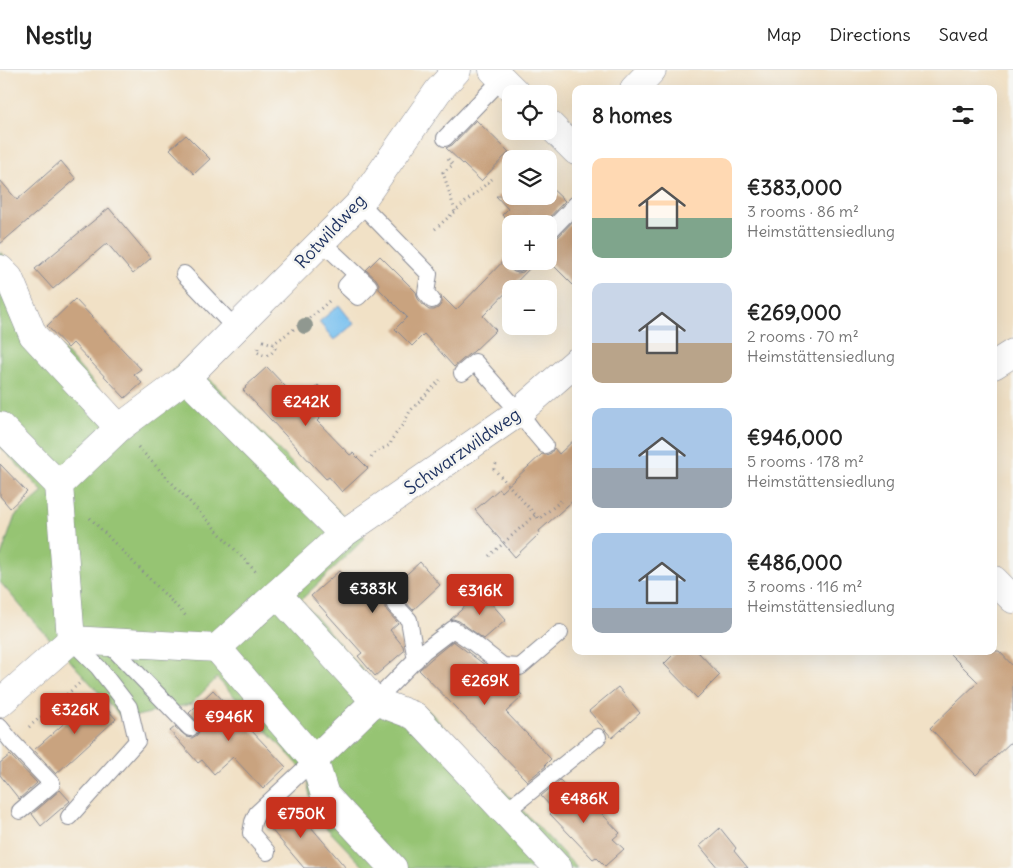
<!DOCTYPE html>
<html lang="en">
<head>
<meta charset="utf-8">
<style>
	:root { --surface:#fff; --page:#f6f6f6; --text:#222; --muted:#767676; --line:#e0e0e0; --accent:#c8321e }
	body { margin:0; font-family:Delius,sans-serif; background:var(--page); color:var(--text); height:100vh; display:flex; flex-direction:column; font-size:19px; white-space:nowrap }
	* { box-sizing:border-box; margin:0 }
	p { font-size:16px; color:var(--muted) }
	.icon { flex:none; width:28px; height:28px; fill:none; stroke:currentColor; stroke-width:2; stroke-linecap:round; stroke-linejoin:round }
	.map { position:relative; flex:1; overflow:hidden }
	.sheet { position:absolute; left:572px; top:15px; width:425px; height:570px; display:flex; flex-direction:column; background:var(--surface); border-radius:10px; box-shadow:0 5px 20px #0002 }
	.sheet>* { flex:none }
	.tools { position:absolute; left:502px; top:15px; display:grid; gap:10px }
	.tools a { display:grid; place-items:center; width:55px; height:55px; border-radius:10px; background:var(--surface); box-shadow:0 5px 20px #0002; font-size:25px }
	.price { position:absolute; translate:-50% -42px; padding:0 11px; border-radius:5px; background:var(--accent); color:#fff; font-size:16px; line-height:32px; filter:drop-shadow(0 1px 2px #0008) }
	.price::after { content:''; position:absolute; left:50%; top:30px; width:15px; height:11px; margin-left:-8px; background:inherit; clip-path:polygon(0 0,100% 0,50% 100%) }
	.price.on { background:#222; color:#fff }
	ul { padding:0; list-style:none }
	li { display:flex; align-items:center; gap:15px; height:125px; padding:0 20px }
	li span { display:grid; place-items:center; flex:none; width:140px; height:100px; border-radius:10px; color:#555 }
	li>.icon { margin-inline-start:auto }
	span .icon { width:60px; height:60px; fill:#fffc; stroke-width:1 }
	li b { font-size:21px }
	h2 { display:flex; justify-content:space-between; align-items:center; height:60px; padding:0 20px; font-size:21px }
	header { display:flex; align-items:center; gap:30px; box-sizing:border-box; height:70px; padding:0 25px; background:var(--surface); border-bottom:1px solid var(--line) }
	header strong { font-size:24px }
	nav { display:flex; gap:28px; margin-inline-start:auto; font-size:18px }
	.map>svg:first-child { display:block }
	.green { fill:#96c473; stroke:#587a68 }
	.water { fill:#76bfef; stroke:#4877a6 }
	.building { fill:#c9a37f }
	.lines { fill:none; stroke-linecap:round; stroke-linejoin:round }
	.lane-casing { stroke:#868892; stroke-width:18 }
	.street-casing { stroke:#868892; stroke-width:29 }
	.path { stroke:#868892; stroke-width:3; stroke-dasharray:1 4; stroke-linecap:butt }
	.lane { stroke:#fff; stroke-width:16 }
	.street { stroke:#fff; stroke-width:28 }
	.tree { fill:#909890 }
	.labels { text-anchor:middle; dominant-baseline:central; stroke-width:5; stroke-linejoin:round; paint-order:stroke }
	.street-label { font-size:18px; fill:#1b2f5e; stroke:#f6f6f2 }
</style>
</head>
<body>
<header>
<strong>Nestly</strong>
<nav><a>Map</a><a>Directions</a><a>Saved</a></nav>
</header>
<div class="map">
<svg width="1013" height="798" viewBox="0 0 1013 798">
	<rect width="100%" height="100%" fill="#f6f6f2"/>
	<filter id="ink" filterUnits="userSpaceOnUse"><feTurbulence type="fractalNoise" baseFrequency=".02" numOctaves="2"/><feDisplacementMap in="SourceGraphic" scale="10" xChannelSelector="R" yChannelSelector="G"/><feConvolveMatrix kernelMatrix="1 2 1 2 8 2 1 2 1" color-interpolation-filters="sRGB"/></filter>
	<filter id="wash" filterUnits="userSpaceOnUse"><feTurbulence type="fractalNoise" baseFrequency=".0096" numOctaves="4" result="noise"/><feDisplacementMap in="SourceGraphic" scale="20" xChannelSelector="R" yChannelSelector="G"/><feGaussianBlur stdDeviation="1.12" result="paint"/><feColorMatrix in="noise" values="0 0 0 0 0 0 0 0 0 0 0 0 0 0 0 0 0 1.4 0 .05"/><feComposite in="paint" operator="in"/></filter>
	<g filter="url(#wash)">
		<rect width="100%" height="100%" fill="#f1e1c6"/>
		<polygon class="green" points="0,182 23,206 40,254 124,346 188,287 365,468 301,530 386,627 428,640 577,798 365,798 313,744 306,703 217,608 191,634 123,649 30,547 0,512 0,489 15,446 43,422 0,376"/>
		<polygon class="water" points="339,235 354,254 334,270 319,252"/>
		<g id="blocks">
			<g class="building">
				<polygon points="476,50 509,82 481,111 446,78 452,75"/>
				<polygon points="186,65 210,89 194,104 170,79"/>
				<polygon points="61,91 76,109 0,174 0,110 17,130"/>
				<polygon points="549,116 565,131 543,154 511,154 502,145 508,139 496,126 549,126"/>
				<polygon points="109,138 151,188 133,204 107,173 53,219 35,199"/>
				<polygon points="576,148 576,218 549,191 549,172 552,171 556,169"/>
				<polygon points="511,183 508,194 510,199 514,202 518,203 523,202 527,197 529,191 537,191 483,246 496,260 473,282 469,284 454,297 424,264 412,276 395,259 407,247 379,219 379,214 376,209 366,200 380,186 416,222 418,229 425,237 429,240 434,240 438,238 442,233 441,225 456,240"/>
				<polygon points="75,229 141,299 134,304 142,313 125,328 73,273 68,278 47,256"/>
				<polygon points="267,297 300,332 318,315 335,333 317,351 350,385 353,383 368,398 342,422 329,407 326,409 243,320 246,318 245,317"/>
				<polygon points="576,368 576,428 539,461 540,463 515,487 475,440 499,419 501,422 542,384 546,385 551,383 554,378 559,384"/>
				<polygon points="0,394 27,422 10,438 0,426"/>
				<polygon points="420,492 440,515 413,540 402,528 398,526 392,525 388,528 385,533 385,538 388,542 398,553 390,560 403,576 404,581 375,606 358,586 362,583 311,526 339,501 371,537"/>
				<polygon points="481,522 506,550 484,569 459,551 453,549 450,550"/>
				<polygon points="453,571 497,604 503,606 523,626 506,642 551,689 545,695 546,696 527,711 419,600 431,589"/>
				<polygon points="677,581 697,581 720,605 697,628 664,594"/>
				<polygon points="947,581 999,581 1013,596 1013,670 976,705 930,658 978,612"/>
				<polygon points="618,617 640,643 612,668 589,641"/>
				<polygon points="213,620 286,697 263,719 233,687 214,704 202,690 198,693 170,661 175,657 187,667 192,668 197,665 200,660 200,655 189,643"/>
				<polygon points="95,626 116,649 56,704 34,680"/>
				<polygon points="10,685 37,713 19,729 0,705 0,693"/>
				<polygon points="560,710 583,735 588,729 620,763 613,769 624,779 605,796 596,787 593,789 550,744 554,740 541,726"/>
				<polygon points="60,720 70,731 41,756 32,744"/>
				<polygon points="286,730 298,744 299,743 346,798 304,798 264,751 265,749"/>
				<polygon points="720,758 736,778 734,781 748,798 718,798 700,776"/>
			</g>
		</g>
	</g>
	<g filter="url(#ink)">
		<use href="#blocks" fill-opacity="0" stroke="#868892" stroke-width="1"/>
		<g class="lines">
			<g class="lane-casing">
				<g id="lane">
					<polyline points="445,68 502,9"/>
					<polyline points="360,133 429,204 426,223 432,230"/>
					<polyline points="549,162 576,134"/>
					<polyline points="322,172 369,216 358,227 346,216 356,205"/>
					<polyline points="518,193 519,191"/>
					<polyline points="184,204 235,258"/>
					<polyline points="462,303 475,292 519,342 534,362 545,375"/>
					<polyline points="395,535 409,550 416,590"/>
					<polyline points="107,572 190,658"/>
					<polyline points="375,631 424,581 453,559 471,571 503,596 520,597 560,563"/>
					<polyline points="0,657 12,672 52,714 20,741"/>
					<polyline points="505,742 598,667"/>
					<polyline points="69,747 137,671 129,637 98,597 71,570"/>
					<polyline points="267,782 251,763 253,752 257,743 314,690"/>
				</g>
			</g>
			<g class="street-casing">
				<g id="street">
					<polyline points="493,0 517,24"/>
					<polyline points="634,19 652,0"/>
					<polyline points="549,54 576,81"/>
					<polyline points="0,199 9,208 33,265 119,358"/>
					<polyline points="994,295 1013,283"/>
					<polyline points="186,308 343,464"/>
					<polyline points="0,356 59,415"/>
					<polyline points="994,510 1013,529"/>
					<polyline points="277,524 375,631 415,646 558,798"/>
					<polyline points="71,570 59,415 119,358 186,308 360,133 438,21 457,0"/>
					<polyline points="71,570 217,578 343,464 519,342 576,292"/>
					<polyline points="217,578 314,690 325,725 393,798"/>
					<polyline points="0,633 71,570"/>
					<polyline points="314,690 375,631"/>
				</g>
			</g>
			<g class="path">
				<polyline points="448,89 453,95 443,102 455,141"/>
				<polyline points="435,159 492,109"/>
				<polyline points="263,271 273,274 315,244 329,231"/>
				<path d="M258 278 257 282C266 287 270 287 275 278L273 274"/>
				<polyline points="138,377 257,503"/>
				<polyline points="371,387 377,381 390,375 392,369 404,353 410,341 440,310"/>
				<polyline points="496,394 494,399 539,449 562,430"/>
				<polyline points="90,448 187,547"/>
				<polyline points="489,486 535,445"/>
				<polyline points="29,657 81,612"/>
			</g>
			<use href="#lane" class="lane"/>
			<use href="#street" class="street"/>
		</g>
		<circle class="tree" cx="305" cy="256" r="8"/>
	</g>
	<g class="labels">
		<g class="street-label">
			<text transform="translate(330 161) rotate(-47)">Rotwildweg</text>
			<text transform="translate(462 381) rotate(-35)">Schwarzwildweg</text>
		</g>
	</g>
</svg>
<div class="tools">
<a><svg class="icon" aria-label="locate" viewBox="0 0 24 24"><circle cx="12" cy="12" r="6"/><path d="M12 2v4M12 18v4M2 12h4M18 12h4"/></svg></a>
<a><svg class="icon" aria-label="layers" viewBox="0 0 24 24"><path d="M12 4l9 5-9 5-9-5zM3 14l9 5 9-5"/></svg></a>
<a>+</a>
<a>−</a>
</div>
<b class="price" style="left:306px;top:357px">€242K</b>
<b class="price on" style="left:373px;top:544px">€383K</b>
<b class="price" style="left:480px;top:546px">€316K</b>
<b class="price" style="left:485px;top:636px">€269K</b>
<b class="price" style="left:75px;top:665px">€326K</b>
<b class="price" style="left:229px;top:672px">€946K</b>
<b class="price" style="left:584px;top:754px">€486K</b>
<b class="price" style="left:301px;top:769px">€750K</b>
<section class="sheet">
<h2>8 homes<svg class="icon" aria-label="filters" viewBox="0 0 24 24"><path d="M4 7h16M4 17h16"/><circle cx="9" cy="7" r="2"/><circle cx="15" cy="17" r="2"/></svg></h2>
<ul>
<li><span style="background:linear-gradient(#ffd9b3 60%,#7fa58c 0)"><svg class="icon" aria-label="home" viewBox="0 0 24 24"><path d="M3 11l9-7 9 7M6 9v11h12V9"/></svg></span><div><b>€383,000</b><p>3 rooms · 86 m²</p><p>Heimstättensiedlung</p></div></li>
<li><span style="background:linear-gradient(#c9d6e8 60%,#b9a48a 0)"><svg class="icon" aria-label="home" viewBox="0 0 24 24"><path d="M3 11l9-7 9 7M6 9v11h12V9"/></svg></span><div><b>€269,000</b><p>2 rooms · 70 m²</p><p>Heimstättensiedlung</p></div></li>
<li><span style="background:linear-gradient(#a9c7e8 60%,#9aa5b1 0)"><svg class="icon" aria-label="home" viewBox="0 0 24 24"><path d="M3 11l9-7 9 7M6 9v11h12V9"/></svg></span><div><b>€946,000</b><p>5 rooms · 178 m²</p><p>Heimstättensiedlung</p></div></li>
<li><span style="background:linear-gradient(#a9c7e8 75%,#9aa5b1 0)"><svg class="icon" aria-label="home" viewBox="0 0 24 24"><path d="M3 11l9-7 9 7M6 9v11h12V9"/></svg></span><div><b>€486,000</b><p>3 rooms · 116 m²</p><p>Heimstättensiedlung</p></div></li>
</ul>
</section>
</div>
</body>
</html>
